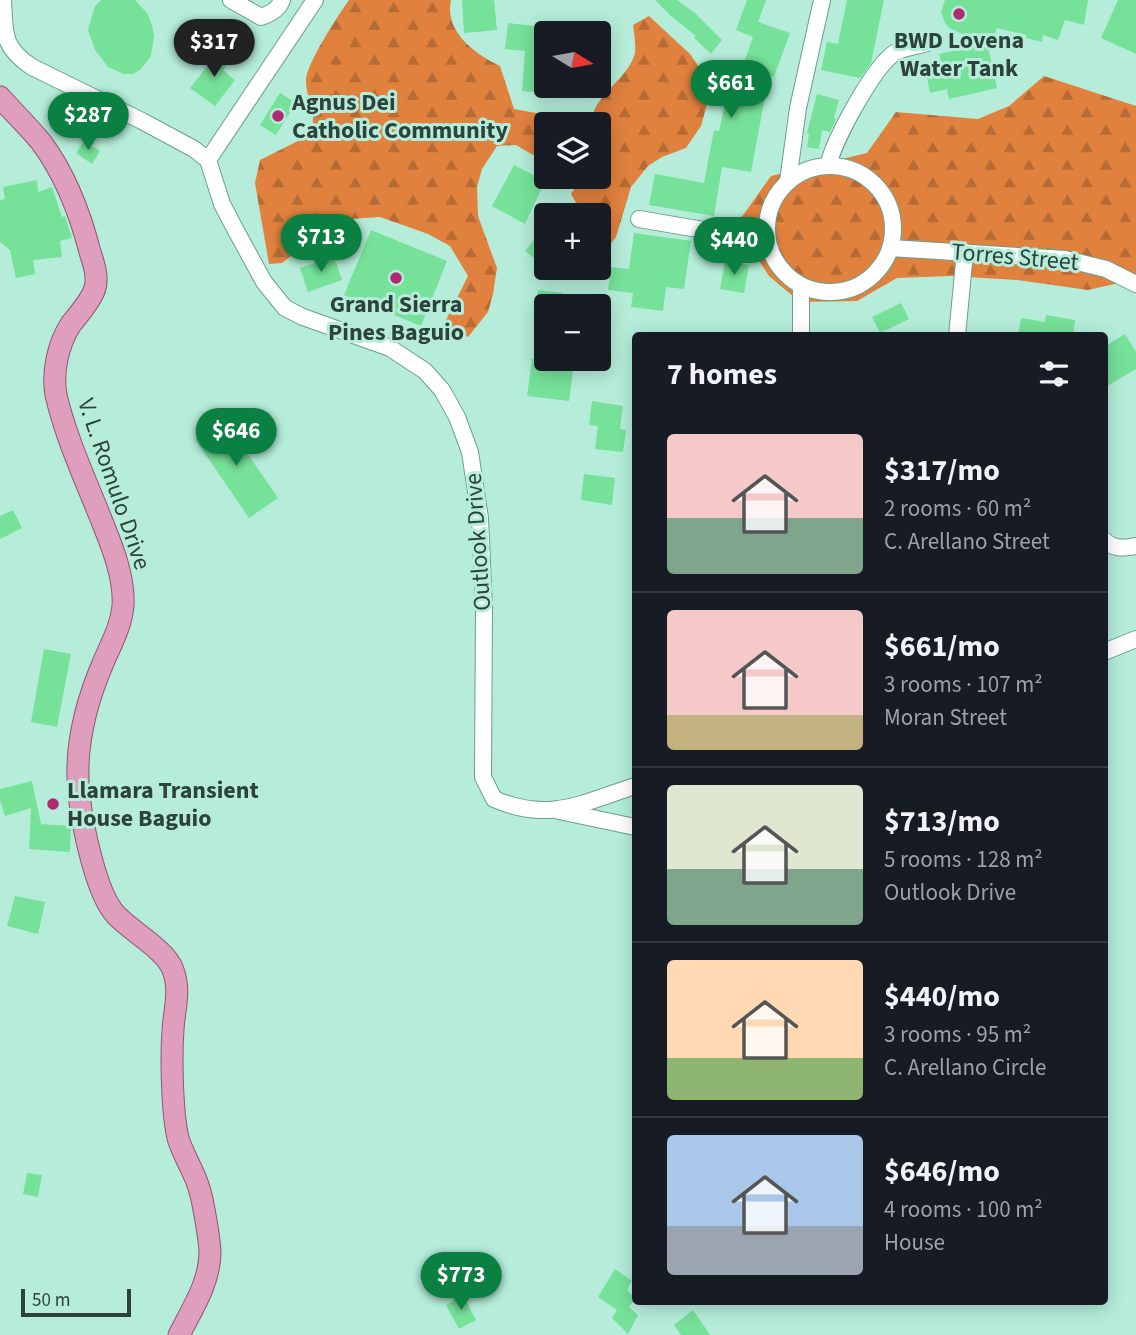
<!DOCTYPE html>
<html lang="en">
<head>
<meta charset="utf-8">
<style>
	:root { --surface:#171b24; --page:#20242c; --text:#f1f3f6; --muted:#9ea1a6; --line:#363941; --accent:#0b8043 }
	body { margin:0; font-family:"Source Sans 3",sans-serif; background:var(--page); color:var(--text); height:100vh; display:flex; flex-direction:column; font-size:26px; white-space:nowrap }
	* { box-sizing:border-box; margin:0 }
	p { font-size:23px; color:var(--muted) }
	.icon { flex:none; width:38px; height:38px; fill:none; stroke:currentColor; stroke-width:2; stroke-linecap:round; stroke-linejoin:round }
	.map { position:relative; flex:1; overflow:hidden }
	.panel { position:absolute; left:632px; top:332px; width:476px; height:973px; display:flex; flex-direction:column; background:var(--surface); border-radius:7px; box-shadow:0 4px 18px #0003 }
	.panel>* { flex:none }
	.needle { width:46px; rotate:101deg }
	.fabs { position:absolute; left:534px; top:21px; display:grid; gap:14px }
	.fabs a { display:grid; place-items:center; width:77px; height:77px; border-radius:7px; background:var(--surface); box-shadow:0 4px 18px #0003; font-size:35px }
	.scale { position:absolute; left:21px; bottom:18px; width:110px; box-sizing:border-box; padding-left:7px; border:4px solid #2c423b; border-top:0; font-size:19px; line-height:24px; white-space:nowrap; color:#2c423b; -webkit-text-stroke:5px #b5edda; paint-order:stroke }
	.price { position:absolute; translate:-50% -60px; padding:0 16px; border-radius:24px; background:var(--accent); color:#fff; font-size:23px; line-height:46px; filter:drop-shadow(0 2px 4px #0008) }
	.price::after { content:''; position:absolute; left:50%; top:42px; width:21px; height:16px; margin-left:-10px; background:inherit; clip-path:polygon(0 0,100% 0,50% 100%) }
	.price.active { background:#222; color:#fff }
	ul { padding:0; list-style:none }
	li { display:flex; align-items:center; gap:21px; height:175px; padding:0 35px }
	li+li { border-top:2px solid var(--line) }
	li span { display:grid; place-items:center; flex:none; width:196px; height:140px; border-radius:7px; color:#555 }
	li>.icon { margin-inline-start:auto }
	span .icon { width:84px; height:84px; fill:#fffc; stroke-width:1 }
	li b { font-size:30px }
	h2 { display:flex; justify-content:space-between; align-items:center; height:84px; padding:0 35px; font-size:30px }
	.map>svg:first-child { display:block }
	.forest { fill:url(#forest-firs) }
	.building { fill:#76e199 }
	.lines { fill:none; stroke-linecap:round; stroke-linejoin:round }
	.minor-casing { stroke:#6a9f8e; stroke-width:18 }
	.major-casing { stroke:#925472; stroke-width:23 }
	.minor { stroke:#fff; stroke-width:16 }
	.major { stroke:#df9ebc; stroke-width:21 }
	.poi-dot { fill:#af2a71; stroke:#b5edda; stroke-width:2.5 }
	.labels { text-anchor:middle; dominant-baseline:central; stroke-width:6; stroke-linejoin:round; paint-order:stroke }
	.poi-label { font-size:24px; font-weight:bold; fill:#2c423b; stroke:#b5edda }
	.street-label { font-size:24px; fill:#2c423b; stroke:#b5edda }
</style>
</head>
<body>
<div class="map">
<svg width="1136" height="1335" viewBox="0 0 1136 1335">
	<defs>
		<pattern id="forest-firs" width="22" height="20" patternUnits="userSpaceOnUse" patternTransform="scale(1.75)"><rect width="22" height="20" fill="#e0813e"/><path d="M5 1l3.5 6h-7zM16 11l3.5 6h-7z" fill="#b66b35"/></pattern>
	</defs>
	<rect width="100%" height="100%" fill="#b5edda"/>
	<g class="forest">
		<path d="M349 0H451C444 32 475 54 500 66L514 109 552 116 559 124H546V157L533 155 516 145 497 146 482 169 477 187 478 216 497 268 493 294 488 312 468 337 442 328 468 276 450 246 428 234 380 217 351 219 314 249 296 252 282 263 269 264 255 183 260 160 310 135C318 106 308 108 306 82 304 67 339 14 349 0Z"/>
		<path d="M649 16 690 54 710 83 709 97 701 126 686 148 662 157 648 166 631 187 616 237 599 259 598 215H583L571 194 582 177H598V124H591C592 95 629 79 635 53 636 45 634 33 633 25Z"/>
		<polygon points="1044,76 1136,106 1136,279 1088,290 1017,280 951,276 897,278 857,301 800,302 769,276 736,225 771,176 867,153 896,112 978,119 1009,106"/>
	</g>
	<g class="building">
		<polygon points="101,0 135,0 147,13 152,25 154,36 151,56 140,70 133,74 124,74 108,67 95,50 88,30 95,6"/>
		<polygon points="462,0 494,0 497,30 464,33"/>
		<polygon points="655,0 677,0 696,14 722,40 711,54 694,38 696,36 672,17"/>
		<polygon points="747,0 766,0 758,22 790,33 774,77 769,75 751,172 722,167 714,216 649,205 655,174 704,183 714,130 719,131 729,84 736,85 753,37 736,30"/>
		<polygon points="847,0 884,0 871,63 860,78 821,70 827,42 838,44"/>
		<polygon points="945,0 1088,0 1084,25 1065,20 1058,40 1043,35 1042,42 1026,38 1026,35 997,28 995,35 985,33 997,88 949,99 947,89 930,93 927,77 944,73 939,54 985,44 949,28 945,23 941,12"/>
		<polygon points="1118,0 1136,0 1136,54 1101,38"/>
		<polygon points="508,23 542,27 538,63 546,63 546,93 522,91 525,51 505,49"/>
		<polygon points="221,49 232,58 223,70 235,80 215,106 190,88"/>
		<polygon points="280,93 296,103 276,135 260,125"/>
		<polygon points="817,94 839,100 834,118 836,119 830,132 822,130 819,149 807,147 809,134 807,133"/>
		<polygon points="84,141 100,151 92,164 76,153"/>
		<polygon points="514,165 545,181 525,224 492,206"/>
		<polygon points="37,180 38,192 52,187 62,217 65,216 72,238 60,241 62,257 33,260 35,274 16,278 10,250 0,242 0,200 5,199 3,187"/>
		<polygon points="546,224 546,267 525,251"/>
		<polygon points="371,230 447,261 421,326 344,295"/>
		<polygon points="634,233 691,241 684,289 666,287 663,311 631,307 633,293 608,290 611,267 629,269"/>
		<polygon points="334,257 342,280 308,292 300,268"/>
		<polygon points="725,261 749,265 744,293 720,289"/>
		<polygon points="538,290 563,293 561,306 536,306"/>
		<polygon points="901,303 909,319 880,333 872,317"/>
		<polygon points="1046,315 1075,320 1073,336 1018,336 1021,318 1045,322"/>
		<polygon points="1125,334 1136,352 1136,369 1104,388 1104,347"/>
		<polygon points="532,359 574,364 569,401 527,396"/>
		<polygon points="592,401 623,406 620,429 626,430 623,452 595,449 598,426 589,425"/>
		<polygon points="224,419 278,498 249,518 195,439"/>
		<polygon points="584,474 615,478 612,505 581,500"/>
		<polygon points="13,510 22,528 0,539 0,516"/>
		<polygon points="44,649 71,654 57,727 31,722"/>
		<polygon points="32,781 41,824 71,826 70,852 29,849 31,808 5,816 0,800 0,789"/>
		<polygon points="15,896 45,902 38,934 7,926"/>
		<polygon points="27,1173 42,1175 38,1197 23,1194"/>
		<polygon points="615,1269 632,1281 627,1290 635,1298 629,1307 638,1315 628,1334 612,1318 617,1310 598,1297"/>
		<polygon points="463,1296 476,1320 459,1329 446,1305"/>
		<polygon points="693,1310 710,1335 681,1335 674,1325"/>
	</g>
	<g class="lines">
		<g class="minor-casing">
			<g id="minor">
				<path d="M3 0C5 34 2 47 32 67L142 121 194 149 208 160 222 204 234 227 264 282 285 308 303 317 390 348 425 371 442 390 457 417 470 452 480 518 484 608 483 777 494 799C549 823 582 803 635 786"/>
				<path d="M231 0 261 17C270 14 279 9 282 0"/>
				<polyline points="208,160 315,0"/>
				<path d="M828 166C834 140 874 65 896 52 905 47 918 46 928 43"/>
				<circle cx="830" cy="229" r="63"/>
				<polyline points="788,181 798,108 822,0"/>
				<polyline points="639,219 767,241"/>
				<polyline points="890,248 1065,259 1106,269 1136,284"/>
				<polyline points="801,286 801,336"/>
				<polyline points="957,336 965,252"/>
				<path d="M1104 540C1114 550 1123 548 1136 546"/>
				<polyline points="1104,652 1136,639"/>
				<polyline points="559,811 635,827"/>
			</g>
		</g>
		<g class="major-casing">
			<path id="major" d="M0 97C13 112 28 126 41 142 65 174 80 213 90 252 94 264 99 279 94 291 89 303 79 314 71 324 58 344 52 372 56 395 65 434 82 472 97 509 109 539 125 574 123 606 121 627 111 644 103 663 85 705 74 748 79 794 82 824 96 894 116 915 132 932 166 950 173 970 181 991 174 1010 173 1030 171 1057 172 1112 178 1138 183 1155 194 1171 199 1188 203 1200 210 1241 210 1254 209 1284 192 1309 179 1335"/>
		</g>
		<use href="#minor" class="minor"/>
		<use href="#major" class="major"/>
	</g>
	<g class="poi-dot">
		<circle cx="959" cy="14" r="7"/>
		<circle cx="278" cy="116" r="7"/>
		<circle cx="396" cy="278" r="7"/>
		<circle cx="53" cy="804" r="7"/>
	</g>
	<g class="labels">
		<g class="poi-label">
			<text x="959" y="40">BWD Lovena<tspan x="959" dy="28">Water Tank</tspan></text>
			<text x="292" y="102" text-anchor="start">Agnus Dei<tspan x="292" dy="28">Catholic Community</tspan></text>
			<text x="396" y="304">Grand Sierra<tspan x="396" dy="28">Pines Baguio</tspan></text>
			<text x="67" y="790" text-anchor="start">Llamara Transient<tspan x="67" dy="28">House Baguio</tspan></text>
		</g>
		<g class="street-label">
			<text transform="translate(1015 257) rotate(5)">Torres Street</text>
			<text transform="translate(114 484) rotate(71)">V. L. Romulo Drive</text>
			<text transform="translate(478 542) rotate(-94)">Outlook Drive</text>
		</g>
	</g>
</svg>
<div class="fabs">
<a><svg class="needle" viewBox="-14 -14 28 28"><path d="M0-13l5 13h-10z" fill="#e53935"/><path d="M0 13l5-13h-10z" fill="#9ea1a6"/></svg></a>
<a><svg class="icon" aria-label="layers" viewBox="0 0 24 24"><path d="M12 4l9 5-9 5-9-5zM3 14l9 5 9-5"/></svg></a>
<a>+</a>
<a>−</a>
</div>
<div class="scale">50 m</div>
<b class="price active" style="left:214px;top:79px">$317</b>
<b class="price" style="left:731px;top:120px">$661</b>
<b class="price" style="left:88px;top:152px">$287</b>
<b class="price" style="left:321px;top:274px">$713</b>
<b class="price" style="left:734px;top:277px">$440</b>
<b class="price" style="left:236px;top:468px">$646</b>
<b class="price" style="left:461px;top:1312px">$773</b>
<section class="panel">
<h2>7 homes<svg class="icon" aria-label="filters" viewBox="0 0 24 24"><path d="M4 7h16M4 17h16"/><circle cx="9" cy="7" r="2"/><circle cx="15" cy="17" r="2"/></svg></h2>
<ul>
<li><span style="background:linear-gradient(#f6c9c9 60%,#7fa58c 0)"><svg class="icon" aria-label="home" viewBox="0 0 24 24"><path d="M3 11l9-7 9 7M6 9v11h12V9"/></svg></span><div><b>$317/mo</b><p>2 rooms · 60 m²</p><p>C. Arellano Street</p></div></li>
<li><span style="background:linear-gradient(#f6c9c9 75%,#c2b280 0)"><svg class="icon" aria-label="home" viewBox="0 0 24 24"><path d="M3 11l9-7 9 7M6 9v11h12V9"/></svg></span><div><b>$661/mo</b><p>3 rooms · 107 m²</p><p>Moran Street</p></div></li>
<li><span style="background:linear-gradient(#dfe7d0 60%,#7fa58c 0)"><svg class="icon" aria-label="home" viewBox="0 0 24 24"><path d="M3 11l9-7 9 7M6 9v11h12V9"/></svg></span><div><b>$713/mo</b><p>5 rooms · 128 m²</p><p>Outlook Drive</p></div></li>
<li><span style="background:linear-gradient(#ffd9b3 70%,#8fb573 0)"><svg class="icon" aria-label="home" viewBox="0 0 24 24"><path d="M3 11l9-7 9 7M6 9v11h12V9"/></svg></span><div><b>$440/mo</b><p>3 rooms · 95 m²</p><p>C. Arellano Circle</p></div></li>
<li><span style="background:linear-gradient(#a9c7e8 65%,#9aa5b1 0)"><svg class="icon" aria-label="home" viewBox="0 0 24 24"><path d="M3 11l9-7 9 7M6 9v11h12V9"/></svg></span><div><b>$646/mo</b><p>4 rooms · 100 m²</p><p>House</p></div></li>
</ul>
</section>
</div>
</body>
</html>
